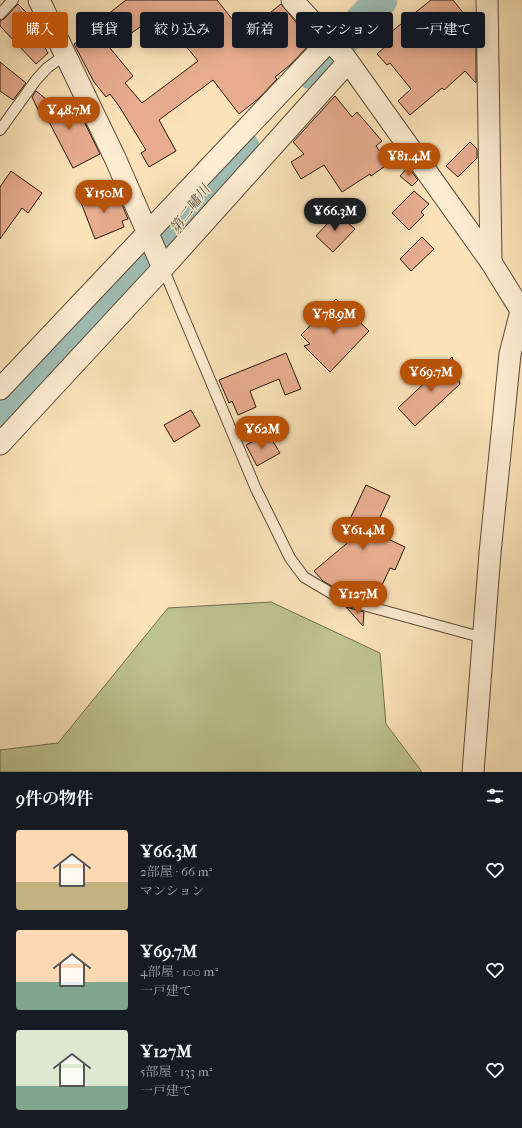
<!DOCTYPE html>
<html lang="ja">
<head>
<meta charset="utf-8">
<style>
	:root { --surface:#171b24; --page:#20242c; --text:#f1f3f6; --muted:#9ea1a6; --accent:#b45309 }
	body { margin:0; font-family:"IM FELL French Canon","Noto Serif JP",serif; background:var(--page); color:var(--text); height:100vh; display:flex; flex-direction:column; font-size:15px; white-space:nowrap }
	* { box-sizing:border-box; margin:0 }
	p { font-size:13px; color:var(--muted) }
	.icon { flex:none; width:22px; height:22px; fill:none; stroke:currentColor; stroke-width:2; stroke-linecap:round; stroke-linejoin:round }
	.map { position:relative; height:772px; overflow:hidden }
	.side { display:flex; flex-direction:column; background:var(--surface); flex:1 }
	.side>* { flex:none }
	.banner { position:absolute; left:12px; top:12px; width:498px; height:36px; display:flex; gap:8px }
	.price { position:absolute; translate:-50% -34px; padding:0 9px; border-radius:14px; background:var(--accent); color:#fff; font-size:13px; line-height:26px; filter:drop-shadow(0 1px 2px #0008) }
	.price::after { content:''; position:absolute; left:50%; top:24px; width:12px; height:9px; margin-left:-6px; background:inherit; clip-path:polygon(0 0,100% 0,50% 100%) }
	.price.selected { background:#222; color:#fff }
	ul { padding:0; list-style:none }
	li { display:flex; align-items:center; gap:12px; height:100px; padding:0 16px }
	li span { display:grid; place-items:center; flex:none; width:112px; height:80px; border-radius:4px; color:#555 }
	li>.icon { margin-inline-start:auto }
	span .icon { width:48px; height:48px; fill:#fffc; stroke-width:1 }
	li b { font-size:17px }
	h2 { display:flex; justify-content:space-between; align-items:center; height:48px; padding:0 16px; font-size:17px }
	.tag { padding:0 14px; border-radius:4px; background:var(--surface); box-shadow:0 2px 10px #0003; font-size:14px; line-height:36px }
	.tag.selected { background:var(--accent); color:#fff }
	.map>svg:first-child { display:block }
	.green { fill:#bdc390; stroke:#726e50 }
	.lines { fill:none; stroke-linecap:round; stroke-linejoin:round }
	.river { stroke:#9fbdb4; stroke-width:33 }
	.building { fill:#e8ad90; stroke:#271910; fill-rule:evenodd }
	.lane-casing { stroke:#5c4b3a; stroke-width:12 }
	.street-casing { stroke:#5c4b3a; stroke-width:23 }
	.lane { stroke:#fcecd1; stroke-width:10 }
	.street { stroke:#fcecd1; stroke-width:21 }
	.labels { text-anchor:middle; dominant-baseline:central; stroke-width:3; stroke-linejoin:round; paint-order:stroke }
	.water-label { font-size:14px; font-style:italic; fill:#515249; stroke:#fcecd1 }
</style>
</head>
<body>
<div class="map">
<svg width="522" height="772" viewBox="0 0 522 772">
	<rect width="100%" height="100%" fill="#fbe2b8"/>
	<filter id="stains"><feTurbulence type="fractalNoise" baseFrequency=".005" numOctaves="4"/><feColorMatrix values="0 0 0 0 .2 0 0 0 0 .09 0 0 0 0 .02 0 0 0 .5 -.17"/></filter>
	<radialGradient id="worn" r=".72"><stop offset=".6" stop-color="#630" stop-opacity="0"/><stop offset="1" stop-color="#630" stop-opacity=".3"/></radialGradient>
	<polygon class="green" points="271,602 380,653 386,724 422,772 0,772 0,750 58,743 168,608"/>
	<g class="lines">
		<g class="river">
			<polyline points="312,73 381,0"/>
			<polyline points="0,420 160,250 202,191 243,147"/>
		</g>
	</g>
	<g class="building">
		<path d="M126 0H217L244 34 281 4 312 42 290 65 275 77 277 79 258 99 239 114 213 80 159 120 176 151 149 167 141 153 146 150 119 106 110 94 106 97 94 82 74 44 80 40 77 37 91 28 89 26 107 14V15ZM168 24 198 61 142 103 125 83 133 76 110 48 143 25 152 37Z"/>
		<polygon points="431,0 453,0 472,24 465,30 476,42 476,83 465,71 444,90 442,88 410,115 398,101 411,89 390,63 387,65 377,54 386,46 381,40"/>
		<polygon points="18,4 26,12 31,21 27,25 41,40 48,53 36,64 0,26 0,21 5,18"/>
		<polygon points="0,62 26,83 13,100 0,91"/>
		<polygon points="36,91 61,111 59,112 61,116 77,107 100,154 73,168 47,118 43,120 32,97"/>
		<polygon points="335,96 352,117 357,112 382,141 376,146 388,164 371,176 370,174 342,192 324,165 301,179 291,162 304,154 293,142"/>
		<polygon points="470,142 477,149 477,158 458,177 446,166"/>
		<polygon points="408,167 418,180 412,186 400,176"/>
		<polygon points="11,171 42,193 28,213 22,208 0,239 0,187"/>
		<polygon points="105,190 110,201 119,197 128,219 122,221 124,227 95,239 80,200"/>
		<polygon points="414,191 429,204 421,212 424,215 409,230 392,213"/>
		<polygon points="337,213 355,229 333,252 316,236"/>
		<polygon points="422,237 434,249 411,271 400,259"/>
		<polygon points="336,299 369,331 330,372 304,346 310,344 301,335"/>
		<polygon points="286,353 301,389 285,395 279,379 250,391 256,407 238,415 232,401 229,403 219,380"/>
		<polygon points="452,357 460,384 415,426 398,408"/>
		<polygon points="191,410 200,426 174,442 164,425"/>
		<polygon points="265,435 269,442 272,440 280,453 257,466 246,445"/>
		<polygon points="366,485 390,496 373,532 405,547 395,570 390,568 376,598 365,593 365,599 344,593 323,581 314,571 352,539 343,534"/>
		<polygon points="346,607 364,612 363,626"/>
	</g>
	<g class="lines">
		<g class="lane-casing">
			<g id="lane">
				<polyline points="0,14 13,0"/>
				<polyline points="0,130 36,80 47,68 66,54"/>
				<polyline points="163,268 256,489 290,558 304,577 341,599 484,638"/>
			</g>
		</g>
		<g class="street-casing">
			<g id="street">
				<polyline points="39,0 115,158 163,268"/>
				<polyline points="292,0 344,56 491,262 522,312"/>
				<polyline points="487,0 491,262"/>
				<polyline points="0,389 330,40"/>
				<polyline points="0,444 163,268 348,62"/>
				<polyline points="473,772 490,553 510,354 521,311"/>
			</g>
		</g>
		<use href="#lane" class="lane"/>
		<use href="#street" class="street"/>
	</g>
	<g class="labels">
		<g class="water-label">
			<text transform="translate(190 209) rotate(-53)">第二嘯川</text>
		</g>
	</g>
	<rect width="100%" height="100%" filter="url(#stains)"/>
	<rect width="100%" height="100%" fill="url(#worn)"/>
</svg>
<b class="price" style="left:69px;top:131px">¥48.7M</b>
<b class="price" style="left:409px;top:177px">¥81.4M</b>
<b class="price" style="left:104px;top:214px">¥150M</b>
<b class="price selected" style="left:335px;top:232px">¥66.3M</b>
<b class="price" style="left:334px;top:335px">¥78.9M</b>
<b class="price" style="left:431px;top:393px">¥69.7M</b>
<b class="price" style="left:262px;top:450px">¥62M</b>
<b class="price" style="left:363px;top:551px">¥61.4M</b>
<b class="price" style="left:358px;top:615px">¥127M</b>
<div class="banner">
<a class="tag selected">購入</a>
<a class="tag">賃貸</a>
<a class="tag">絞り込み</a>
<a class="tag">新着</a>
<a class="tag">マンション</a>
<a class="tag">一戸建て</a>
</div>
</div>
<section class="side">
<h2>9件の物件<svg class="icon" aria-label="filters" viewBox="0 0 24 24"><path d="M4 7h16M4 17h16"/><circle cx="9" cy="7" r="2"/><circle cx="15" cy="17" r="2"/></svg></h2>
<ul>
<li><span style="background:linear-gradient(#ffd9b3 65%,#c2b280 0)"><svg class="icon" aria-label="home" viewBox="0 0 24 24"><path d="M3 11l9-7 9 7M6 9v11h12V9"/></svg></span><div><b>¥66.3M</b><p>2部屋 · 66 m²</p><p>マンション</p></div><svg class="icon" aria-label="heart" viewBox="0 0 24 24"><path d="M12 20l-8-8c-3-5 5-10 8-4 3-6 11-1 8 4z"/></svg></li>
<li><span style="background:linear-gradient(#ffd9b3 65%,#7fa58c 0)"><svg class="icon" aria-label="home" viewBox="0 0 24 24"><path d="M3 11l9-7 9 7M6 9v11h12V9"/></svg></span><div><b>¥69.7M</b><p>4部屋 · 100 m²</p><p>一戸建て</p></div><svg class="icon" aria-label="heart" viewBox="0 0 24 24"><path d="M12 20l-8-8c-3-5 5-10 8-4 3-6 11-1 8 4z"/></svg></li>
<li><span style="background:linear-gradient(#dfe7d0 70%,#7fa58c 0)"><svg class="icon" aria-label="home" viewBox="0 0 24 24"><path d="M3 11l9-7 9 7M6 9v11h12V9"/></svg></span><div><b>¥127M</b><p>5部屋 · 133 m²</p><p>一戸建て</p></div><svg class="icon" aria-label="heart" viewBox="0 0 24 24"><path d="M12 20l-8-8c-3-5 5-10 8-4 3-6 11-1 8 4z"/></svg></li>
</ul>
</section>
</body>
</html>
